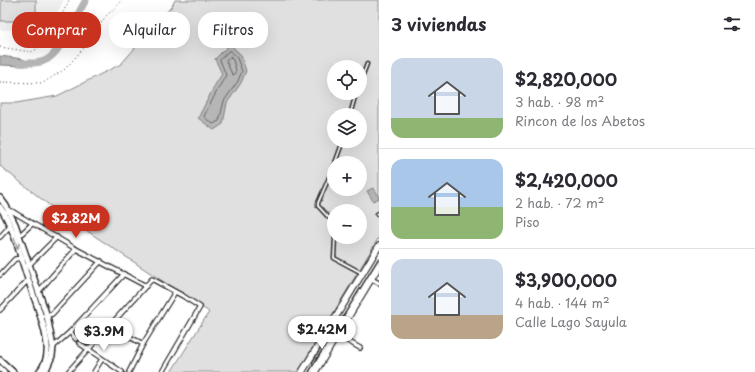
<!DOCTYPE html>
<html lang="es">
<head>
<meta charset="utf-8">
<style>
	:root { --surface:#fff; --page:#f7f7f7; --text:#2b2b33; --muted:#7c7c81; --line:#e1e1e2; --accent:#c8321e }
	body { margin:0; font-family:"Playpen Sans",sans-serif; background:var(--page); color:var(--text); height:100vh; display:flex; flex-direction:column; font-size:15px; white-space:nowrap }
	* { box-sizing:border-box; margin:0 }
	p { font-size:13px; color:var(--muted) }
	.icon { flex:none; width:22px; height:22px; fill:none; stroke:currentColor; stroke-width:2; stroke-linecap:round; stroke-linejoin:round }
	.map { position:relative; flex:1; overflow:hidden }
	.panel { display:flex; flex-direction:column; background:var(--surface); width:376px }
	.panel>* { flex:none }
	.banner { position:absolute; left:12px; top:12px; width:307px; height:36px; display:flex; gap:8px }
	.fabs { position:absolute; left:327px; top:60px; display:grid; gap:8px }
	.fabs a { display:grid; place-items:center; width:40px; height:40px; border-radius:50%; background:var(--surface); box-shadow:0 4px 16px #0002; font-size:20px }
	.price { position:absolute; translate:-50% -34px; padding:0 9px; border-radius:14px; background:#fff; color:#222; font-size:13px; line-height:26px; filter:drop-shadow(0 1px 2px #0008) }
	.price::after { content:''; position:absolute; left:50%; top:24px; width:12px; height:9px; margin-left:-6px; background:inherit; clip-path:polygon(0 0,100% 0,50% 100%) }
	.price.on { background:var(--accent); color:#fff }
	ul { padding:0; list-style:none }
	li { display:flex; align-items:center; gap:12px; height:100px; padding:0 12px }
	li+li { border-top:1px solid var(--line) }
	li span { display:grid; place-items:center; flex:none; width:112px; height:80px; border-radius:12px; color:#555 }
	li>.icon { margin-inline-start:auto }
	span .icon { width:48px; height:48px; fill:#fffc; stroke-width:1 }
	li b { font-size:17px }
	h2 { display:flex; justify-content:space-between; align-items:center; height:48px; padding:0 12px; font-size:17px }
	.pill { padding:0 14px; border-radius:16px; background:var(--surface); box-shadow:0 4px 16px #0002; font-size:14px; line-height:36px }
	.pill.on { background:var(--accent); color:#fff }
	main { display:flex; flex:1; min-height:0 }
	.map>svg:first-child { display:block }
	.built { fill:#efefef }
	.green { fill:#e0e0e0; stroke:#868686; fill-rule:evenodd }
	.water { fill:#b6b6b6; stroke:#7e7e7e }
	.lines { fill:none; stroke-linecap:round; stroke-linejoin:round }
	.shore { stroke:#636363; stroke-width:1 }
	.river { stroke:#b6b6b6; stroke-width:7 }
	.building { fill:#cbcbcb; stroke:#2b2b2b }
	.lane-casing { stroke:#2b2b2b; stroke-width:5 }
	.street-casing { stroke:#2b2b2b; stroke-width:6 }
	.secondary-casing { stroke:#2b2b2b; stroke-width:8 }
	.primary-casing { stroke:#2b2b2b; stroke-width:8 }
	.path { stroke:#2b2b2b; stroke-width:1; stroke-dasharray:1 3; stroke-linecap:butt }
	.lane { stroke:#fff; stroke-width:2 }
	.street { stroke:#fff; stroke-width:3.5 }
	.secondary { stroke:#fff; stroke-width:5 }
	.primary { stroke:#fff; stroke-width:5.5 }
	.oneway { stroke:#a0a0a0 }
</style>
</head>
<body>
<main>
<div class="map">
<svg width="379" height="372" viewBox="0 0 379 372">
	<rect width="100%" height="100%" fill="#fff"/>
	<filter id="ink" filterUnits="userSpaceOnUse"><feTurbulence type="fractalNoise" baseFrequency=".025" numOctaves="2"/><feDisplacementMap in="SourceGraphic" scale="8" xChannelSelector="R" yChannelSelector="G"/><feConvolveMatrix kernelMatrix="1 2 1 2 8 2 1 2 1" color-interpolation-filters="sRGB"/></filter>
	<g filter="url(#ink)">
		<polygon class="built" points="0,0 64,0 53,21 42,29 1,30 0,29"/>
		<g class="green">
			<rect x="1" y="0" width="35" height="21"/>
			<path d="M175 0H379V237L298 372H171L209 312 54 209 0 166V103H16L57 96 121 64 172 6ZM334 67H360V93H334ZM334 115H360V141H334ZM334 163H360V189H334ZM334 211H360V237H334Z"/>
		</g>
		<g class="water">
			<polygon points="230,44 241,55 246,71 241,83 227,103 223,124 214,130 198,118 215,85 222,74 215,59"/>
			<polygon points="0,56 23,59 29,63 25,66 0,65"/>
			<polygon points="373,188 379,198 373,201 367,191"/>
		</g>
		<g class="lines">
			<g class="shore">
				<polygon points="229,51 231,51 237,58 242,71 238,81 224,101 219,121 213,124 205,118 204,116 219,87 226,75 220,60"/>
				<polygon points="230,57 233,60 236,70 234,75 232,74 226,61"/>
			</g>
			<path class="river" d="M20 63C28 63 37 64 44 61 61 55 76 15 86 0"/>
		</g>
		<polygon class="building" points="328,336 332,338 315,365 312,363"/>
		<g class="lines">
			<g class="lane-casing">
				<g id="lane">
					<polyline points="360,82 367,64"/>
					<polyline points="350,115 356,93"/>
					<polyline points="335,163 343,141"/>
					<polyline points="334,166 318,203 318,206 331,220 334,225"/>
					<polyline points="377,214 379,213"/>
					<polyline points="335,237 334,258 362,273"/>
					<polyline points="311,372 379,261"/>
				</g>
			</g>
			<g class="street-casing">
				<g id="street">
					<polyline points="7,212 12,211 15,213 76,249 146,286"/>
					<polyline points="19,236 32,224"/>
					<polyline points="0,237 10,226"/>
					<polyline points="24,267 29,265 57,237"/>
					<polyline points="0,275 15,259 24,258"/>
					<polyline points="371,279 379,283"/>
					<polyline points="39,291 76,249"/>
					<polyline points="0,310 28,280"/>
					<polyline points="40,317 52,314 101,261"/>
					<polyline points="111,327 143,344"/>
					<polyline points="70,332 76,339"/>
					<polyline points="337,335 360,348"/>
					<polyline points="79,343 122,372"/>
					<polyline points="53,347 70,332 124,274"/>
					<polyline points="68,372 152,279 183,296 200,307 162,372"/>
					<polyline points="94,372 102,359"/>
					<polyline points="129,372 143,344 175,292"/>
				</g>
			</g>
			<g class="secondary-casing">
				<g id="secondary">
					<polyline points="0,198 6,206 15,224 47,316 53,347 52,356 45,372"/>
					<path d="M0 207C15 229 20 257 29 282 35 301 46 326 47 346 48 356 45 365 39 372"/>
					<polyline points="0,360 13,372"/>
					<polyline points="0,368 4,372"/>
				</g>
			</g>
			<g class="primary-casing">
				<g id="primary">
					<polyline points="302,372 379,246"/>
					<polyline points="315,372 379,266"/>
				</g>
			</g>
			<g class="path">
				<polyline points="0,47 31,52 37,49 52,36 69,0"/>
				<polyline points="0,82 43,83 65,69 83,49 106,16 123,0"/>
			</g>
			<use href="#lane" class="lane"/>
			<use href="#street" class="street"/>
			<use href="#secondary" class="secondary"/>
			<use href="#primary" class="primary"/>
		</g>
		<defs><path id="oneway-shaft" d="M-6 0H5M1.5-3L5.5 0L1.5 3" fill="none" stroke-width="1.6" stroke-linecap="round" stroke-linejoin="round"/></defs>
		<use class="oneway" href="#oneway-shaft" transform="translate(16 243) rotate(70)"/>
	</g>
</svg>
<div class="fabs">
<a><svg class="icon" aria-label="locate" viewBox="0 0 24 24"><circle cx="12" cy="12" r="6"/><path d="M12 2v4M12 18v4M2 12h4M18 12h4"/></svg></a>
<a><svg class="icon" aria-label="layers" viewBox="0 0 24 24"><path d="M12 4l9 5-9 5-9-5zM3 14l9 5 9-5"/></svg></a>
<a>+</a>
<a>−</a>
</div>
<b class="price on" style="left:76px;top:239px">$2.82M</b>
<b class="price" style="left:322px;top:350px">$2.42M</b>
<b class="price" style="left:104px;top:352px">$3.9M</b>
<div class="banner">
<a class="pill on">Comprar</a>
<a class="pill">Alquilar</a>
<a class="pill">Filtros</a>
</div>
</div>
<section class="panel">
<h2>3 viviendas<svg class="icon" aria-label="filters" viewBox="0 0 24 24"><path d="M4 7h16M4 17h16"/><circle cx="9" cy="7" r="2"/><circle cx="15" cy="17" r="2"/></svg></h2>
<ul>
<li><span style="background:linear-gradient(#c9d6e8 75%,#8fb573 0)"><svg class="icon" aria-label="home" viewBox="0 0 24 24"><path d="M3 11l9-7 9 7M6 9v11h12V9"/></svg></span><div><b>$2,820,000</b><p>3 hab. · 98 m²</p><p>Rincon de los Abetos</p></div></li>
<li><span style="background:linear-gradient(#a9c7e8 60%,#8fb573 0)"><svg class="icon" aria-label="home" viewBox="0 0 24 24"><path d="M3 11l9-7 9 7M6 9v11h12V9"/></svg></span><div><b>$2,420,000</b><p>2 hab. · 72 m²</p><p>Piso</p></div></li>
<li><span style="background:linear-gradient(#c9d6e8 70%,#b9a48a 0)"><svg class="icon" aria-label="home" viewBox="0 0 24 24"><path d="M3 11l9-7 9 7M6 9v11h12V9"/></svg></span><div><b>$3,900,000</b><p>4 hab. · 144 m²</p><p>Calle Lago Sayula</p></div></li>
</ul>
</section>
</main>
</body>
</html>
